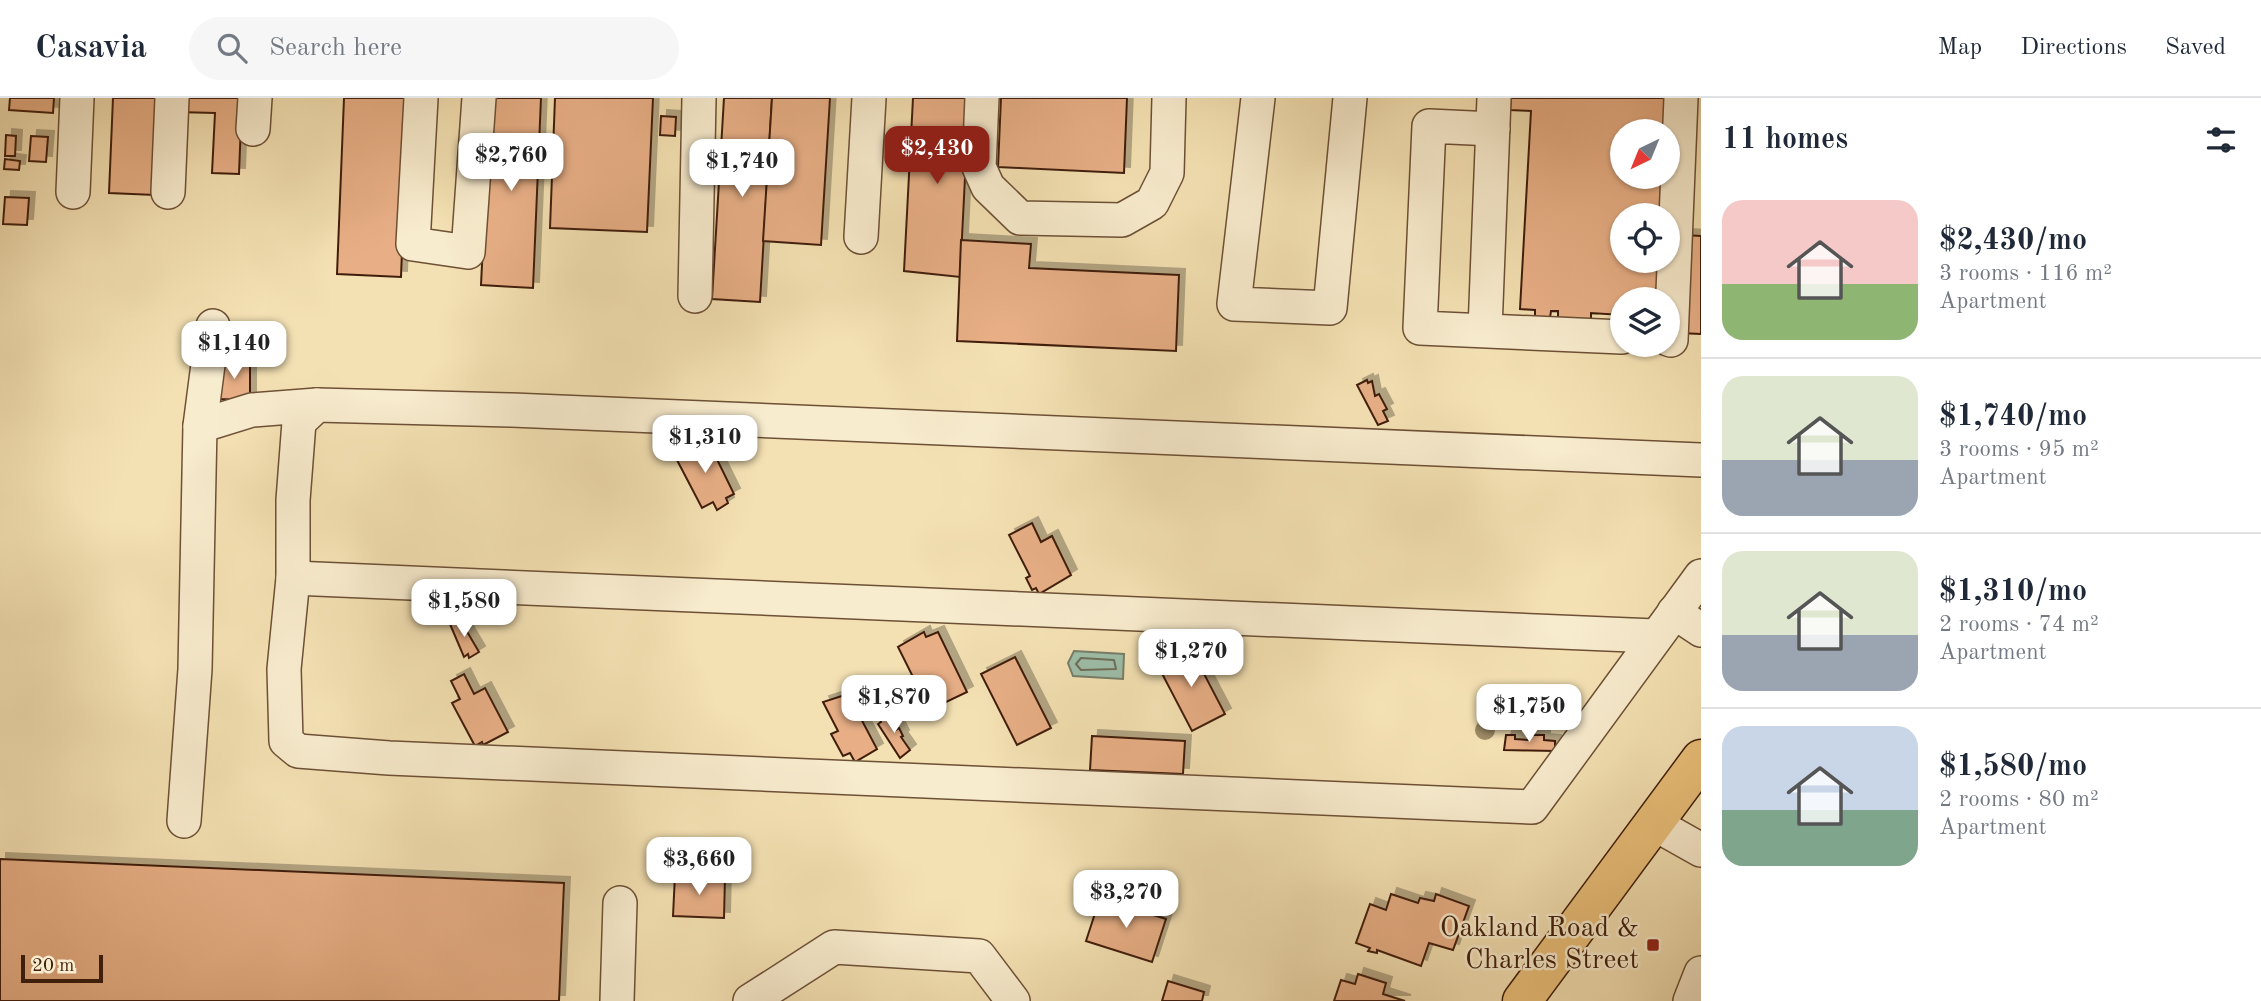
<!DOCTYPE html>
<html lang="en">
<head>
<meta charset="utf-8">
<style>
	:root { --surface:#fff; --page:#f6f6f7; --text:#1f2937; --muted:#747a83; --line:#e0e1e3; --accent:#8f2418 }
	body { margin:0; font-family:"Old Standard TT",serif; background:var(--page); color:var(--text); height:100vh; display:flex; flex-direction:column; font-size:26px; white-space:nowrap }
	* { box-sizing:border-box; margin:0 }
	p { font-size:23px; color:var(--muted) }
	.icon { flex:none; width:38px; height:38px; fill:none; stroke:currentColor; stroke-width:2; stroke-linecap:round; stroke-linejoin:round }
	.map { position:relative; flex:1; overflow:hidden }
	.drawer { display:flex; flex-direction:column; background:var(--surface); width:560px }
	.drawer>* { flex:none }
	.needle { width:46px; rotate:223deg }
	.tools { position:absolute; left:1610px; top:21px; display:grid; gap:14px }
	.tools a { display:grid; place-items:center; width:70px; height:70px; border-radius:50%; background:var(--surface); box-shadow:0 2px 5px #0004; font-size:35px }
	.scale { position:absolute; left:21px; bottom:18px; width:82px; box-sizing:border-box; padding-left:7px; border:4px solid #401f0b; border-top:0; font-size:19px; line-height:24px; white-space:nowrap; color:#401f0b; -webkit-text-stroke:5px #f8ecce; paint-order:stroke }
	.price { position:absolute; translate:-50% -60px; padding:0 16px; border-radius:14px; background:#fff; color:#222; font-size:23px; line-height:46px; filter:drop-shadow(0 2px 4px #0008) }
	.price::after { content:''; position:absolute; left:50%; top:42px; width:21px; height:16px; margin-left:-10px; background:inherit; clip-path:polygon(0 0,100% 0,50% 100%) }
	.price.selected { background:var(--accent); color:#fff }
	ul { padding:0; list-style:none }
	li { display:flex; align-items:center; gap:21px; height:175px; padding:0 21px }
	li+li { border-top:2px solid var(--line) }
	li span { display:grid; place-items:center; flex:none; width:196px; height:140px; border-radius:21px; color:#555 }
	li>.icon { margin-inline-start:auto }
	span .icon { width:84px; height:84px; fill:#fffc; stroke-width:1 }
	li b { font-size:30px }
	h2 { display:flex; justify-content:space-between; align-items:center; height:84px; padding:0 21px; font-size:30px }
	header { display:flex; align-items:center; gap:42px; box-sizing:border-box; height:98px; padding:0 35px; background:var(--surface); border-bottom:2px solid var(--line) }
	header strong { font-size:33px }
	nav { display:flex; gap:38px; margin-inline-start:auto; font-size:24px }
	.search { width:490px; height:63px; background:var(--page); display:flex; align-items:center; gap:18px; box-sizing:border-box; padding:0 24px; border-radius:38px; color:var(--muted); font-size:26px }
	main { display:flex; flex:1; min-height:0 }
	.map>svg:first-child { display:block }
	.water { fill:#9dbea8; stroke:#787e69; stroke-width:2 }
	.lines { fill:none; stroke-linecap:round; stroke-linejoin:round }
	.shore { stroke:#6e6e5a; stroke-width:2 }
	.building { fill:#e8af86; stroke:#401f0b; stroke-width:2; filter:url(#shadow) }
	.minor-casing { stroke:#6d5035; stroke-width:36 }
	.major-casing { stroke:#401f0b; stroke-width:41 }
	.minor { stroke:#f8ecce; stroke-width:33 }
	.major { stroke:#eac07a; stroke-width:38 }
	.tree { fill:#a28d68 }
	.poi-dot { fill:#8f2418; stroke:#f8ecce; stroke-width:2.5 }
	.labels { text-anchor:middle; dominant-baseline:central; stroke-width:5; stroke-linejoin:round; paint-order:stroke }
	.poi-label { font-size:28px; fill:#401f0b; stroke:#f8ecce; text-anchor:end }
</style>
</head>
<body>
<header>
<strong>Casavia</strong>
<div class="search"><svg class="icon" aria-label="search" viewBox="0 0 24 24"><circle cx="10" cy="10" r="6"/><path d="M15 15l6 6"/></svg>Search here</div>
<nav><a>Map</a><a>Directions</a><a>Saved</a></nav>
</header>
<main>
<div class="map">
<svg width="1701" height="903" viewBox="0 0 1701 903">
	<defs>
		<filter id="shadow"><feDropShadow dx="6" dy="-6" stdDeviation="0" flood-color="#0004"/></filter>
	</defs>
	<rect width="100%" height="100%" fill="#f4e1b3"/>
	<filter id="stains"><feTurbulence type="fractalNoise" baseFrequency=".00286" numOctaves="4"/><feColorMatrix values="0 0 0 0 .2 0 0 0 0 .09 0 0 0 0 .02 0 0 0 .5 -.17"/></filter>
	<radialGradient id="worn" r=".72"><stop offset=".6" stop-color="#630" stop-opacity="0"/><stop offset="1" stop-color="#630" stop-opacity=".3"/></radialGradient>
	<polygon class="water" points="1074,553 1124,556 1123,581 1073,578 1068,565"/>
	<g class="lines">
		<polygon class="shore" points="1081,560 1114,562 1116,571 1081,572 1076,566"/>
	</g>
	<g class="building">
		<polygon points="10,0 54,0 53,15 9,12"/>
		<polygon points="113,0 159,0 155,97 109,95"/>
		<polygon points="177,0 242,0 239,76 212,75 215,15 177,14"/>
		<polygon points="344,0 408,0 401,179 337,176"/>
		<polygon points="490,0 541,0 533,190 481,187"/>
		<polygon points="555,0 653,0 647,134 550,130"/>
		<polygon points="724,0 772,0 760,204 712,201"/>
		<polygon points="772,0 830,0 821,147 763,143"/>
		<polygon points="913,0 969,0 960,179 904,173"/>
		<polygon points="1001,0 1127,0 1124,75 998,69"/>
		<polygon points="1511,0 1667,0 1668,33 1622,33 1622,79 1668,79 1660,117 1622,117 1622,163 1665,163 1663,192 1656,191 1656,201 1622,201 1622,217 1591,215 1591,222 1558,220 1558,213 1551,213 1550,220 1535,219 1535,212 1520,211 1531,13 1510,12"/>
		<polygon points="661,18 676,19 675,38 660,37"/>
		<polygon points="6,37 16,38 15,58 5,58"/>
		<polygon points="31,38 48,39 46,64 29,63"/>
		<polygon points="5,61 20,63 19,72 4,71"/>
		<polygon points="5,99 29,100 27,127 3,126"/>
		<polygon points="1685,137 1701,138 1701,236 1680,235"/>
		<polygon points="961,142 1031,146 1029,170 1179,177 1176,253 957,243"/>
		<polygon points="219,263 250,264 250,302 218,301"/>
		<polygon points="1367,282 1368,285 1372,283 1375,298 1379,296 1387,311 1383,313 1388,323 1378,327 1357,287"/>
		<polygon points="694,343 698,349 708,343 734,396 726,400 728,405 717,412 713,404 702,410 677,362 687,356 684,348"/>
		<polygon points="1032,425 1041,444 1052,438 1071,477 1039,496 1036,490 1032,492 1026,480 1030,478 1009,437"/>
		<polygon points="459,520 479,554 469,560 468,556 464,559 450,526"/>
		<polygon points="924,534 926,539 938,534 967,594 942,606 933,589 921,595 898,549"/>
		<polygon points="1190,549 1225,616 1192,633 1157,566"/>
		<polygon points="1015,559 1051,630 1017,647 981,576"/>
		<polygon points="464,576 474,596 485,590 508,634 483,647 482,644 475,648 452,605 460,601 451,583"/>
		<polygon points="848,596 877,651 855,664 850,655 843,658 831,636 838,633 823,604"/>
		<polygon points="888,615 891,621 894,619 898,627 896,632 899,630 903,638 901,639 910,652 900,660 878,626 881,624 879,620"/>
		<polygon points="1506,637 1515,637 1515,641 1528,642 1528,637 1544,637 1544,642 1555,643 1555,653 1504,652"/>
		<polygon points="1092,638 1185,643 1183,676 1090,672"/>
		<polygon points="0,761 564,785 559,903 0,903"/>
		<polygon points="675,777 725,779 724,820 673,818"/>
		<polygon points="1391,796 1418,805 1420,800 1434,803 1436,796 1469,808 1453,852 1429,845 1421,868 1377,852 1377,855 1368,853 1370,850 1356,845 1370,806 1386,812"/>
		<polygon points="1100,800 1166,821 1152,864 1086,843"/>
		<polygon points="1358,876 1386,885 1383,896 1405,903 1334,903 1341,882 1355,886"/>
		<polygon points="1168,883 1204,894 1202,903 1162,903"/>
	</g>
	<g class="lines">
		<g class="minor-casing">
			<g id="minor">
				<polyline points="421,0 413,146 468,154 479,0"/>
				<polyline points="982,0 979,69 988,89 1020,120 1122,122 1152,105 1167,75 1169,0"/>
				<polyline points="1258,0 1234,206 1330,210 1350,0"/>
				<polyline points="253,31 255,0"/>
				<polyline points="1493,31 1429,28 1420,230 1622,239"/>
				<polyline points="73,94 77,0"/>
				<polyline points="168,94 172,0"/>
				<polyline points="861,139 869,0"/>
				<polyline points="695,198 699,0"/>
				<polyline points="1485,232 1494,0"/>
				<polyline points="1668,241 1671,242 1681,0"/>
				<polyline points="200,328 213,228"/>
				<polyline points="1701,362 512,312 317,307 299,324 293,402 293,480 284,571 286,643 298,653 389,660 1532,709 1701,478"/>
				<polyline points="293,480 1655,538"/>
				<polyline points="1674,514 1701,532"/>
				<polyline points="184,723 195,571 200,328 252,312 317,307"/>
				<polyline points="1653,725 1701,752"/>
				<polyline points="617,903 620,805"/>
				<polyline points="750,903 834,849 979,858 1013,903"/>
				<polyline points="1690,903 1701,875"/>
			</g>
		</g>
		<g class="major-casing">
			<polyline id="major" points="1522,903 1701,661"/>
		</g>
		<use href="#minor" class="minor"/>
		<use href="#major" class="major"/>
	</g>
	<circle class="tree" cx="1485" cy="632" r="10"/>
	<rect class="poi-dot" x="1646" y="840" width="14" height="14" rx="3.5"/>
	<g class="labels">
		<g class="poi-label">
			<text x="1639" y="831">Oakland Road &amp;<tspan x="1639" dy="32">Charles Street</tspan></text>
		</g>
	</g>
	<rect width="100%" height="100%" filter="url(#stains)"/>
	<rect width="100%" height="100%" fill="url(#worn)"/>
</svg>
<div class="tools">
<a><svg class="needle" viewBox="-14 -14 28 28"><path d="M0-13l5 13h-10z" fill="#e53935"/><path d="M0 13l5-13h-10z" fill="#747a83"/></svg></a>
<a><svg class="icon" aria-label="locate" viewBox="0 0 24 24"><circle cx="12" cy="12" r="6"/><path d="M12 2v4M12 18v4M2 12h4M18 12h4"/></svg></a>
<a><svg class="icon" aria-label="layers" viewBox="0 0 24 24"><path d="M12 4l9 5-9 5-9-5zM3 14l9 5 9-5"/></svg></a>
</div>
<div class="scale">20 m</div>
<b class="price selected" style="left:937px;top:88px">$2,430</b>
<b class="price" style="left:511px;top:95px">$2,760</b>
<b class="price" style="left:742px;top:101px">$1,740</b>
<b class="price" style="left:234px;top:283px">$1,140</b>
<b class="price" style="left:705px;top:377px">$1,310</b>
<b class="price" style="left:464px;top:541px">$1,580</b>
<b class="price" style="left:1191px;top:591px">$1,270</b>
<b class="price" style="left:894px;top:637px">$1,870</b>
<b class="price" style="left:1529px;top:646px">$1,750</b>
<b class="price" style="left:699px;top:799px">$3,660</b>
<b class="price" style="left:1126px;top:832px">$3,270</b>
</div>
<section class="drawer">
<h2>11 homes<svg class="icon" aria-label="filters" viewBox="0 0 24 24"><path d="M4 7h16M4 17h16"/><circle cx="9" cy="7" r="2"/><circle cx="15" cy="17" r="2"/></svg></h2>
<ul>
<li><span style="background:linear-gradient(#f6c9c9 60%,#8fb573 0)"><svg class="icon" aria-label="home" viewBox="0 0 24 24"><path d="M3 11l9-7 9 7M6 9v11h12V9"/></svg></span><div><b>$2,430/mo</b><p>3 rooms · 116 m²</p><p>Apartment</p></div></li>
<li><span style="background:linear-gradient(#dfe7d0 60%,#9aa5b1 0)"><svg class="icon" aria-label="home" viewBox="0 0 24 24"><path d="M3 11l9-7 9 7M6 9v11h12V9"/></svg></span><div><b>$1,740/mo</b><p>3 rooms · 95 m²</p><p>Apartment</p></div></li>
<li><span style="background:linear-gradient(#dfe7d0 60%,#9aa5b1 0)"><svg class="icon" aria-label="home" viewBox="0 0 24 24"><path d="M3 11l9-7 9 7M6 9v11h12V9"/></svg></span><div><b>$1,310/mo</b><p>2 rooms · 74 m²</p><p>Apartment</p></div></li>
<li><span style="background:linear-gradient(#c9d6e8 60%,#7fa58c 0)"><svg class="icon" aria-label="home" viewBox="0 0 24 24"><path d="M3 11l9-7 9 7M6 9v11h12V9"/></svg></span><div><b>$1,580/mo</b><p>2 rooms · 80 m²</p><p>Apartment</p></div></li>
</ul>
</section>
</main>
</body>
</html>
